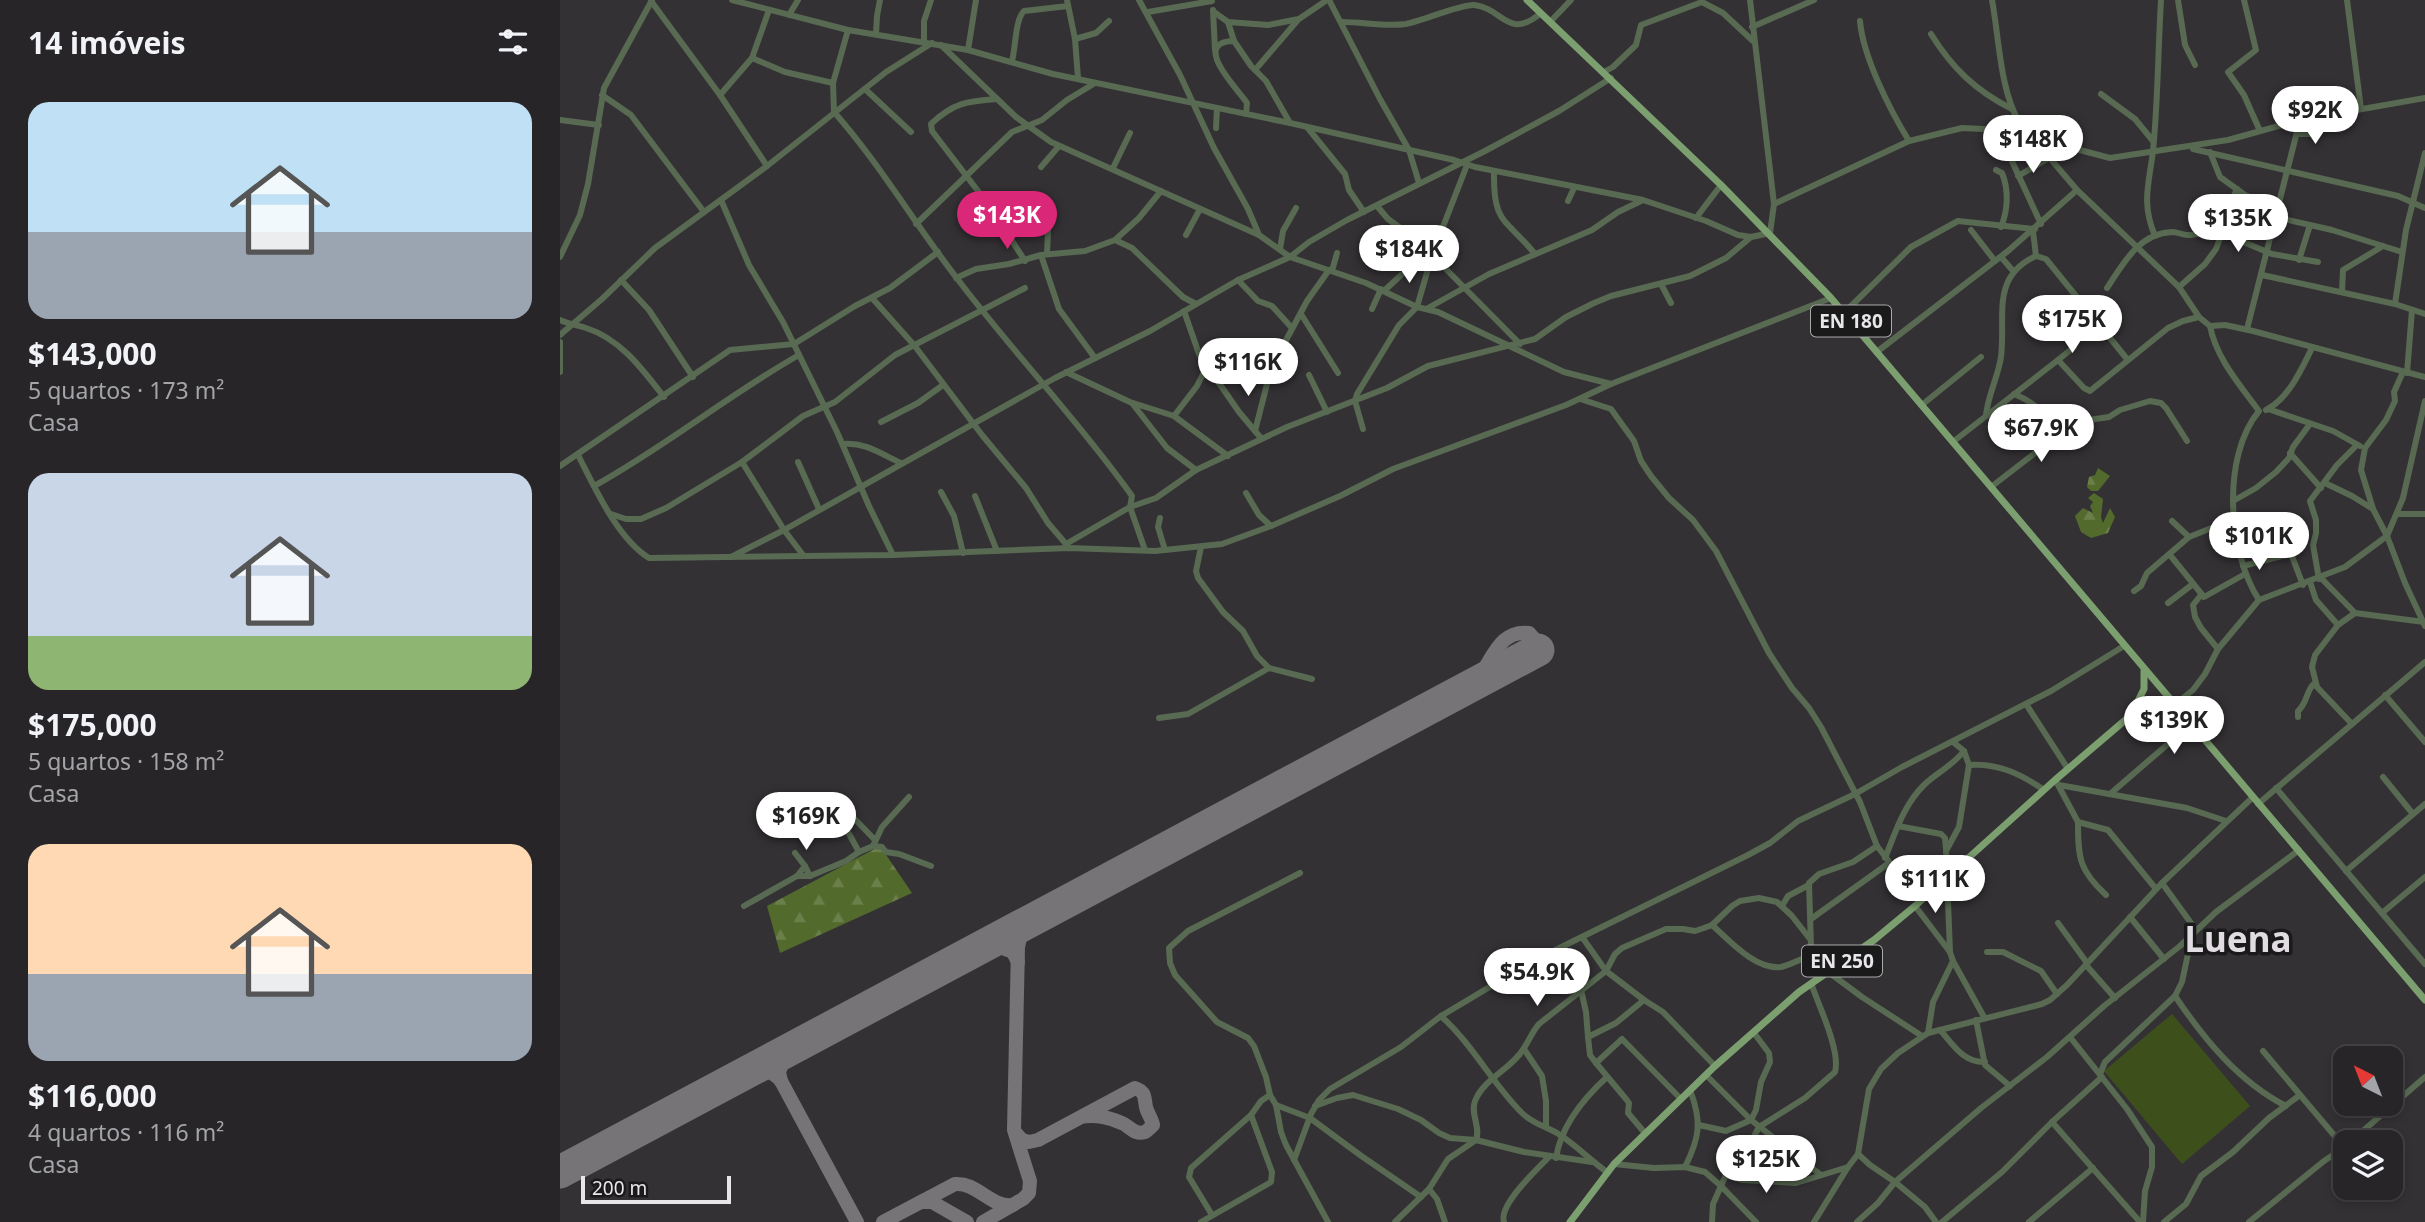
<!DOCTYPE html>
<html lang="pt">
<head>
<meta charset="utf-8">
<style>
	:root { --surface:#272528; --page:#2f2d30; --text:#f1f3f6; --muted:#a4a5a8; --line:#434245; --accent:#db2777 }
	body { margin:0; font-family:"Noto Sans",sans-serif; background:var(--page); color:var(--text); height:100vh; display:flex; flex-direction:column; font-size:26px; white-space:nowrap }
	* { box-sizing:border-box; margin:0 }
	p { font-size:23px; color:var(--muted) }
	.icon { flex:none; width:38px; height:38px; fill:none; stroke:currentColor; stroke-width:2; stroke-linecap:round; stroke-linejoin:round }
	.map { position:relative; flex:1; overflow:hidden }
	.panel { display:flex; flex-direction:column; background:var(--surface); width:560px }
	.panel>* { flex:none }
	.needle { width:46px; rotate:318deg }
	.controls { position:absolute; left:1773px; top:1046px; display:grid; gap:14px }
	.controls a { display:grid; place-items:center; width:70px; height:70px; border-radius:14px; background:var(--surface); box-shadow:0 4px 10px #0003,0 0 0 2px var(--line); font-size:35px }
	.scale { position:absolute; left:21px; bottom:18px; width:150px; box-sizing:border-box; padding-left:7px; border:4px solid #e8e6e9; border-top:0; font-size:19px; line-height:24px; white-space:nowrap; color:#e8e6e9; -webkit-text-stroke:5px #1b1a1b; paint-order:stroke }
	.price { position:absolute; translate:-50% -60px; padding:0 16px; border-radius:24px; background:#fff; color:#222; font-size:23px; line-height:46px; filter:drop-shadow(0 2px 4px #0008) }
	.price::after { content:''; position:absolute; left:50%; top:42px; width:21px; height:16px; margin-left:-10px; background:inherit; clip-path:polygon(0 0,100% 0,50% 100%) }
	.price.current { background:var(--accent); color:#fff }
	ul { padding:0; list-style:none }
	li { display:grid; align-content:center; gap:14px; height:371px; padding:0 28px }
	li span { display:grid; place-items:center; height:217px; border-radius:21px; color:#555 }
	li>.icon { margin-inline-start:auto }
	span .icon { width:126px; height:126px; fill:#fffc; stroke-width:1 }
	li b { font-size:30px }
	h2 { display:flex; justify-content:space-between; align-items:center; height:84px; padding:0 28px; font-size:30px }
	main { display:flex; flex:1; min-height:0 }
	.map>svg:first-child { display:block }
	.forest { fill:url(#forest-firs) }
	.garden { fill:#3d501c }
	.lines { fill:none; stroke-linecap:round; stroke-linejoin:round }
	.taxiway { stroke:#777478; stroke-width:14 }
	.runway { stroke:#777478; stroke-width:33 }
	.minor { stroke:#586a52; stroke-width:6 }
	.major { stroke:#7c9f6f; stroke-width:7 }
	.labels { text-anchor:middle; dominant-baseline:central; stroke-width:7; stroke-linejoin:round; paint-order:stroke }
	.shield { fill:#1b1a1b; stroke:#aaa9ab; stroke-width:2 }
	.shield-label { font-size:19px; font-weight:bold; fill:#e8e6e9 }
	.town-label { font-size:35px; font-weight:bold; fill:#e0dce1; stroke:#1b1a1b }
</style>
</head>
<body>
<main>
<section class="panel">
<h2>14 imóveis<svg class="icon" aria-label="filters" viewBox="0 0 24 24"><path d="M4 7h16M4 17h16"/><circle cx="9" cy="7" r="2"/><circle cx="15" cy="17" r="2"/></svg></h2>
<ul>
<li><span style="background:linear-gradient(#bfe0f5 60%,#9aa5b1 0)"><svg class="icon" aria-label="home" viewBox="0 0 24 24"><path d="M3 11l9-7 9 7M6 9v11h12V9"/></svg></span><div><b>$143,000</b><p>5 quartos · 173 m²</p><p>Casa</p></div></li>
<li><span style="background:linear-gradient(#c9d6e8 75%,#8fb573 0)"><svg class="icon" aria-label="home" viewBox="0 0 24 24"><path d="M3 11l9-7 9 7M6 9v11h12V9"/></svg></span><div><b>$175,000</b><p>5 quartos · 158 m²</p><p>Casa</p></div></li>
<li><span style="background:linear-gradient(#ffd9b3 60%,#9aa5b1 0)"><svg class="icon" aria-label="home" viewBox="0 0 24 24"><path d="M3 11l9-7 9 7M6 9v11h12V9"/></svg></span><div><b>$116,000</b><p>4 quartos · 116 m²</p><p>Casa</p></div></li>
</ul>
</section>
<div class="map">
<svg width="1865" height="1222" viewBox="0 0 1865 1222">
	<defs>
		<pattern id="forest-firs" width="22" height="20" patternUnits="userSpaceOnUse" patternTransform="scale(1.75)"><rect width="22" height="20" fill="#526a2b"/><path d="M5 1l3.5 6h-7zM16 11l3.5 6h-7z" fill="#6b7f4a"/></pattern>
	</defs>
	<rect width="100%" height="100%" fill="#343135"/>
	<g class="forest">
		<polygon points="1538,468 1550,476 1538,491 1531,491 1527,487 1529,477 1535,475"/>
		<polygon points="1534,493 1543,499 1541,517 1543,523 1550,508 1555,517 1548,533 1531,538 1521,532 1515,516 1523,508 1533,513 1530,506 1533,502 1528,498"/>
		<polygon points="320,846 352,893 220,953 207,906"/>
	</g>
	<polygon class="garden" points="1612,1014 1690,1106 1622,1164 1544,1071"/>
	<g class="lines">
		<g class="taxiway">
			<path d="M907 688C912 683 918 677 923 671 935 652 943 630 969 633L978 643V650"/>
			<polyline points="429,943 453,952 458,962"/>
			<polyline points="227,1051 219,1072 221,1081 297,1222"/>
			<path d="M189 1071C203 1069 211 1070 221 1081"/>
			<path d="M455 1132 462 1140 469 1142 478 1140 575 1088C586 1092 584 1097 586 1107 587 1113 592 1118 593 1125 591 1127 587 1131 585 1132 575 1135 571 1128 564 1124 552 1118 535 1114 521 1117"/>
			<polyline points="361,1202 372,1202 407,1222"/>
			<path d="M323 1222 395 1184C417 1182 431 1208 453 1205"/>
			<polyline points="423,1222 463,1199 469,1193 470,1181 454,1130 458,947 461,934 473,920"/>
		</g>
		<polyline class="runway" points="0,1172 978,650"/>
		<g class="minor">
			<polyline points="172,0 288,30 408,50 493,74 730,123 894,160 915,167 1083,200 1146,221 1178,235 1191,237 1210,233 1214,204 1190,0"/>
			<polyline points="507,0 515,39 518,78"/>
			<polyline points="579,0 620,75 654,148 688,209 699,235"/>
			<polyline points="769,0 820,99 849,150 859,183"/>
			<path d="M1432 0C1439 37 1440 90 1459 122L1517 190 1619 287 1639 317 1650 326C1656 358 1680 385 1699 411 1661 457 1668 552 1699 600"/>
			<polyline points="1618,0 1625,45 1635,65"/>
			<polyline points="1684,0 1696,50 1668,72 1684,95 1700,131"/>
			<polyline points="1787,0 1801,109"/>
			<polyline points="91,1 160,95 207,166"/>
			<polyline points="653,10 655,50"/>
			<polyline points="588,12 652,1"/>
			<polyline points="654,12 668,22 708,25 739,19 767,0"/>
			<polyline points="229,15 238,0"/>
			<polyline points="991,21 1011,0"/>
			<path d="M1300 21C1303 57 1330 110 1349 141"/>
			<polyline points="668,22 674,41"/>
			<path d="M782 22C804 22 824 27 846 24 862 21 901 4 914 5 943 8 948 41 981 13"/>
			<polyline points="1192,27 1254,0"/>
			<polyline points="316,34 317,16 320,0"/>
			<path d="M1371 34C1392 68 1416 91 1452 109"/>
			<polyline points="515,39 536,33 549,21"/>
			<polyline points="364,41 364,21 371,0"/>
			<polyline points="381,45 456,117 491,142 699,235 730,257 806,283 857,307 878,312 1004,372 1051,384"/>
			<polyline points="408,50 416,0"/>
			<path d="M192 58 225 72 273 83 274 112C320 164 356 226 399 281 453 352 515 417 567 489L572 496 570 507 506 544 509 548"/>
			<path d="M452 61C456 46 455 20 464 11L508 6"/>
			<polyline points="695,70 737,21"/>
			<polyline points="1044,72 1053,67 1076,45 1081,25 1142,2 1163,13 1193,41"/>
			<polyline points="273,83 288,30"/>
			<polyline points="305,89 351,132"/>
			<polyline points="1541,94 1575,119 1593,141"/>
			<polyline points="42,95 71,115 144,212"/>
			<polyline points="160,95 192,58 209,10"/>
			<path d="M437 99C407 101 393 103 371 124L372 131 431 208 465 261"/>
			<path d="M686 114 687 103C677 88 630 42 674 41L691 66 706 81 730 123"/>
			<polyline points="0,120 39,125"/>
			<polyline points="747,127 785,174 789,190 804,212"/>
			<polyline points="656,128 657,108"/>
			<polyline points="1444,130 1444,144 1481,224"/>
			<polyline points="1738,130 1740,134 1750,134 1756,129 1758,118"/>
			<polyline points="1633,149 1838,196 1865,208"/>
			<polyline points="1650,152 1660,177 1685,195 1718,208"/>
			<polyline points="481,167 499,146"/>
			<polyline points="553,168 570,133"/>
			<path d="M1436 170 1442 173C1449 190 1448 210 1441 227"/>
			<path d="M934 171C933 225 945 217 975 254"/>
			<polyline points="1458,176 1489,158"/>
			<polyline points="161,200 189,265 223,322 277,432 309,506 333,555"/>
			<polyline points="1008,201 1014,188"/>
			<polyline points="1214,204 1349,141 1402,128 1444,130 1550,158 1668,140 1740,120 1865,98"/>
			<polyline points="817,206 828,219 850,235"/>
			<polyline points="1715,217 1772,230 1842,252"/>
			<polyline points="1136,218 1161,185"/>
			<polyline points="356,224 452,132 482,120 507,100 535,83"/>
			<polyline points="1411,230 1435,261"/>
			<polyline points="1662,233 1712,254 1758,262"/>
			<polyline points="448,235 466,215 466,201"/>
			<polyline points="626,235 640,209"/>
			<path d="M1595 236C1581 203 1589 184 1593 151 1598 101 1598 50 1601 0"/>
			<polyline points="555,240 572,248 623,297 636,304"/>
			<polyline points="828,241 842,252 863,252 875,258 960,344"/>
			<polyline points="720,249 723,231 736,208"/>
			<polyline points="487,254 488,231"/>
			<polyline points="481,255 499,309 535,358"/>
			<polyline points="1476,256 1486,259 1567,359"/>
			<polyline points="0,257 20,215 28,184 44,88 92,0"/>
			<polyline points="1441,257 1454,272"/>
			<polyline points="1739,260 1750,225"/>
			<polyline points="772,271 777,253"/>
			<polyline points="1702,275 1835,304 1865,314"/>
			<polyline points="396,278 416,269 449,264 481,255 525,251 555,240 579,218 601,191"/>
			<polyline points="61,280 89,310 133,377"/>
			<polyline points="678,280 698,301 712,306 732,328"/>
			<polyline points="1101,284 1111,303"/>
			<polyline points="1619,287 1645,264 1656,249 1662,233 1663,218 1677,189"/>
			<path d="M1547 288C1563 264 1579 233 1612 232 1618 232 1622 235 1628 235 1640 235 1650 229 1661 236"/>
			<polyline points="824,291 841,275"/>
			<polyline points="1782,292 1783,270 1823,246"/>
			<polyline points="312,298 354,345 422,435 466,488 488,523 506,544"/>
			<polyline points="1835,304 1846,230 1865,153"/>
			<polyline points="868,308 929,274 1032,230 1058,212 1081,201"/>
			<polyline points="812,309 821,289"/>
			<polyline points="624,311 639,354 679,412 695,431"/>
			<polyline points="1284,313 1351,247 1398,221 1475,229"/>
			<polyline points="741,314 778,373"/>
			<path d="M0 320C9 324 17 325 26 328 61 339 83 370 104 397"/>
			<polyline points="1650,326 1665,325 1693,331 1865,377"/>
			<polyline points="1687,329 1740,120"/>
			<polyline points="0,335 42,299 95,248 207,166 326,72 372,43"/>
			<polyline points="0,342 0,372"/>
			<polyline points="1318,351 1448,251 1517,190"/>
			<polyline points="1498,360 1514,347"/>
			<polyline points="506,372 572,403 607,448 636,470"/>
			<polyline points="1843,372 1834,392 1835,401 1826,420 1805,448 1801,470 1813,509 1827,536 1845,583 1865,626"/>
			<polyline points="1847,373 1852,310"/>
			<polyline points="749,375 767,412"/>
			<path d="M1454 394C1476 403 1487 414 1497 435"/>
			<polyline points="1020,399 1051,409 1074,441 1081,461 1091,476 1109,498 1133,520 1156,551 1209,653 1232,688 1249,708 1261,727 1300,802 1317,846 1350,889 1367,895"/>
			<polyline points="573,403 614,416 668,456"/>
			<polyline points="1363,404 1421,357"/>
			<polyline points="1708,409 1773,431 1800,446"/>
			<path d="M1706 410C1729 398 1741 370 1752 348"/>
			<path d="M1426 415C1428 395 1438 377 1441 357 1446 316 1430 277 1476 256L1473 231"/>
			<polyline points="614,416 637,386 647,366"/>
			<polyline points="321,422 358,403 383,385"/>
			<polyline points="803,429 795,401 797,394 839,325 857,307 872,255 907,165"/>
			<polyline points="701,438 695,431 707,384 724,344 747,301 769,270"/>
			<polyline points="1394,441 1498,360 1524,388 1530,391 1608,328 1623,321 1639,317"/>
			<path d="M283 444C305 442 321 454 341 463"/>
			<polyline points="1730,453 1761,488"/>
			<path d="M18 455C35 488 57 538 89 558L333 555 509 548 595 551 662 544 711 526 780 496 833 469 1006 405 1051 384 1271 298"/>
			<polyline points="182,462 224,530 243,555"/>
			<polyline points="238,462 259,509"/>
			<polyline points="0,466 170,350 234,344 295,306 330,288 378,252"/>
			<polyline points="1765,483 1792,496 1813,509"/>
			<path d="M34 486C105 447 168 395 239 355"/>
			<polyline points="1431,487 1515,422 1549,417 1560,410 1590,401 1601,403 1606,408 1627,441"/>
			<polyline points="381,492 394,516 403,553"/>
			<polyline points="686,493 699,515 711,526"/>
			<polyline points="415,496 437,551"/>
			<polyline points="1673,501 1696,488 1716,472 1729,458 1733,447 1750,424"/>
			<polyline points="51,514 66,519 81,519 106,508 182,462 243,416 275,402 335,355 465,288"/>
			<polyline points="1838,514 1865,514"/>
			<polyline points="600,518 598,527 605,550"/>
			<polyline points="1612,521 1629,537"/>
			<polyline points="1725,538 1743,585"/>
			<polyline points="641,547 636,571 638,578 663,612 683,631 697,656 709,668 752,679"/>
			<polyline points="585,550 570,507 596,498 636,470 727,427 827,388 868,366 975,339 1006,317 1034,303 1051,296 1130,276 1166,258 1191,237"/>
			<polyline points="1610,555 1644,597 1685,574"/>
			<polyline points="171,557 224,530 495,378 590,331 678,280 730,257 749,242 787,220 925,151 999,111 1051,78"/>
			<polyline points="1683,566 1730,554"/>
			<polyline points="1761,578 1795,613 1864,622"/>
			<polyline points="1759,579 1753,545 1756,533 1756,520 1750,501 1777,465 1797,445"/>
			<polyline points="1750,582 1756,600 1778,625"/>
			<polyline points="1574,591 1581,586 1587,573 1629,537 1649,529 1674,523"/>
			<polyline points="1641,595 1633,605 1635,617 1641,628 1658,649"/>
			<polyline points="1608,603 1633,584"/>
			<polyline points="1825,695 1865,742"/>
			<polyline points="1466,704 1508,769"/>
			<polyline points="1614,705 1633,690 1645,674 1658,649 1699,600 1785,567 1827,536 1843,498 1865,401"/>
			<path d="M1738 717V711C1748 703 1746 689 1755 683"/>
			<polyline points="599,718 628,714 709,668"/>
			<polyline points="1792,724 1757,687 1752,667 1755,655 1778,625 1795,613"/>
			<path d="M1409 765C1438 763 1461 774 1484 790"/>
			<polyline points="1823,777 1853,814"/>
			<polyline points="1497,783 1518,822 1548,830 1596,889"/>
			<polyline points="1499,785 1627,808 1666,821"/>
			<polyline points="1716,788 1865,964"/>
			<polyline points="1550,794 1630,725"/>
			<polyline points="349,797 322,827 313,846 322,847 326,852 339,854 371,866"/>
			<polyline points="1698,804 1865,662"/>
			<polyline points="286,810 315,840"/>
			<polyline points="276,818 288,832 299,852 313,846"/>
			<path d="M1518 822C1518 858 1519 870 1546 895"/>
			<polyline points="1338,826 1381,834 1385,838 1386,849"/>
			<polyline points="235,853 245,866"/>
			<path d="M1325 858C1336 831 1344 804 1365 784 1378 772 1392 766 1404 751"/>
			<polyline points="1786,871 1865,804"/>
			<polyline points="740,873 628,931 609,948 610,963 615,975 657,1022 688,1038 694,1046 706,1077 710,1095 716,1105 721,1132 726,1145 768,1222"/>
			<polyline points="237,876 245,866 250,876"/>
			<polyline points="1602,883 1636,930"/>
			<polyline points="184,906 237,876 250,876 286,861 299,852"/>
			<polyline points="1222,906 1228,896 1249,885"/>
			<polyline points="1355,906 1390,952 1393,961 1424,1017"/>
			<polyline points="1822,913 1865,877"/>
			<polyline points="1570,917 1604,959"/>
			<polyline points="1251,919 1329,863"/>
			<polyline points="1498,923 1527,963"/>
			<path d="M1152 925C1169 940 1195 970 1221 967 1231 965 1241 958 1252 956"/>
			<polyline points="1022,937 1046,971 1084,1000 1103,1012 1155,1066"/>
			<polyline points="1390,952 1386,851 1399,827 1409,765 1404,751 1393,742"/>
			<polyline points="1427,952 1443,952 1481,971 1497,994"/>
			<polyline points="1526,965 1555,998"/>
			<polyline points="1267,971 1302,997 1362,1036"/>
			<polyline points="1260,976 1251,947 1249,883 1259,874 1293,862 1317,846"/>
			<polyline points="1021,990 1026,1012 1028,1037"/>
			<path d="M1615 996C1644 1039 1679 1082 1726 1106"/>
			<path d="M881 1016C913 1045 932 1083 962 1113 973 1124 988 1127 1000 1135 1017 1146 1031 1161 1047 1172"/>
			<polyline points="1416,1020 1425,1065 1450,1086"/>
			<path d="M1380 1030C1393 1044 1403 1063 1425 1062"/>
			<polyline points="1368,1033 1373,1002 1393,961"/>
			<polyline points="1510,1037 1567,1109 1592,1147 1592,1167 1585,1191 1583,1222"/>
			<polyline points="964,1049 982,1076 986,1101 986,1127"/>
			<polyline points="1703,1051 1784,1147"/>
			<polyline points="1036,1063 1030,1055 1028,1037 1056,1023 1084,1000"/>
			<polyline points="1540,1074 1545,1062 1615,996 1622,982 1632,935"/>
			<polyline points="1146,1075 1191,1120 1261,1175"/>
			<polyline points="716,1105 750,1118 800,1155 861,1197"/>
			<polyline points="755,1106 777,1098 793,1095 838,1109 861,1120 879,1133 890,1138 916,1140 964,1152 1032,1162"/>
			<polyline points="1492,1122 1580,1222"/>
			<polyline points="1139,1125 1166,1131 1191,1120 1196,1110 1201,1082 1210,1062 1209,1053 1194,1033"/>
			<polyline points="1084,1132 1068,1113 1069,1103 1066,1099 1036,1063 1062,1039 1120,1098"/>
			<polyline points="1789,1143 1865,1077"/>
			<polyline points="1298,1154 1310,1165 1335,1182 1421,1108 1487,1057 1544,1006 1620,946 1656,912 1739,850"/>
			<path d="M996 1158C1001 1125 1024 1098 1047 1077"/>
			<polyline points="734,1160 751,1114 759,1100 770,1089 841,1047 881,1016 975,960 1188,855 1210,843 1238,821 1295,794 1342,767 1491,691 1564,646"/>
			<polyline points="1054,1164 1094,1168 1125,1167 1145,1172 1161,1186 1166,1175 1183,1180 1236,1183 1288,1167 1298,1154 1309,1089 1321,1069 1338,1053 1368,1033 1482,1004 1490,1000 1507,985 1602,883 1692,798"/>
			<path d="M1125 1167C1140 1137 1142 1121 1130 1090"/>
			<path d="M1166 1175 1188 1148 1199 1127 1245 1098 1275 1072C1281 1051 1258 1004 1251 983"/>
			<polyline points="869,1189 877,1199 885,1222"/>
			<polyline points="652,1215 629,1177 631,1168 691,1115 701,1101 710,1095"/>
			<polyline points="641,1222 711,1182 712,1172 691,1115"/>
			<path d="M835 1222 869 1189 888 1159 916 1140C921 1127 910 1114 915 1101 924 1078 952 1069 964 1048 970 1039 972 1032 979 1024L1046 971 1055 954 1062 948 1106 929H1123L1135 931 1144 928 1152 925 1172 906 1180 901 1199 898 1217 902 1232 916 1250 939"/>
			<path d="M944 1222C938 1205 978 1168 990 1156"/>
			<polyline points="1152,1222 1153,1204 1161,1186 1196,1222"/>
			<polyline points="1254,1222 1288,1167"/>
			<polyline points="1297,1222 1318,1203 1335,1182 1365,1207 1376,1222"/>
			<polyline points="1382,1222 1442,1172 1492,1122 1542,1077"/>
			<polyline points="1469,1222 1533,1168"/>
			<polyline points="1604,1222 1626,1204 1641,1176 1673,1152 1709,1118 1740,1095"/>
			<polyline points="1689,1222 1764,1161 1785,1147"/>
		</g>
		<g class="major">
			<polyline points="967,0 1161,185 1271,298 1865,1000"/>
			<polyline points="1571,715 1584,689 1584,671"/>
			<polyline points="1010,1222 1054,1164 1155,1066 1239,992 1314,940 1355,906 1495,780 1570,716 1592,709 1618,711"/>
		</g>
	</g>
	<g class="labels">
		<g class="shield">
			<rect x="1251" y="305.5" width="80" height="31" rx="5"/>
			<rect x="1242" y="945.5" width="80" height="31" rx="5"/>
		</g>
		<g class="shield-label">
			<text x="1291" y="321">EN 180</text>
			<text x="1282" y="961">EN 250</text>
		</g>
		<g class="town-label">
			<text x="1678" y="938">Luena</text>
		</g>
	</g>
</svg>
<div class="controls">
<a><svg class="needle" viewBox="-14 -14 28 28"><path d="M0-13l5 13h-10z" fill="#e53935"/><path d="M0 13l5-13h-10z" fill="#a4a5a8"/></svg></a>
<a><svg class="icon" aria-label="layers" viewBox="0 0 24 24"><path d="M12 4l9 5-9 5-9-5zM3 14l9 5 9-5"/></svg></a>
</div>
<div class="scale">200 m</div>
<b class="price" style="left:1755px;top:146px">$92K</b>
<b class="price" style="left:1473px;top:175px">$148K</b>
<b class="price current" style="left:447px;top:251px">$143K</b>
<b class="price" style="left:1678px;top:254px">$135K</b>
<b class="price" style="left:849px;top:285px">$184K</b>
<b class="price" style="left:1512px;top:355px">$175K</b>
<b class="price" style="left:688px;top:398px">$116K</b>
<b class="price" style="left:1481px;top:464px">$67.9K</b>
<b class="price" style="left:1699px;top:572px">$101K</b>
<b class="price" style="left:1614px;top:756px">$139K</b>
<b class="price" style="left:246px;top:852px">$169K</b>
<b class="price" style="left:1375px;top:915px">$111K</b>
<b class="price" style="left:977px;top:1008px">$54.9K</b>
<b class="price" style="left:1206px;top:1195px">$125K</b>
</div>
</main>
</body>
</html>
